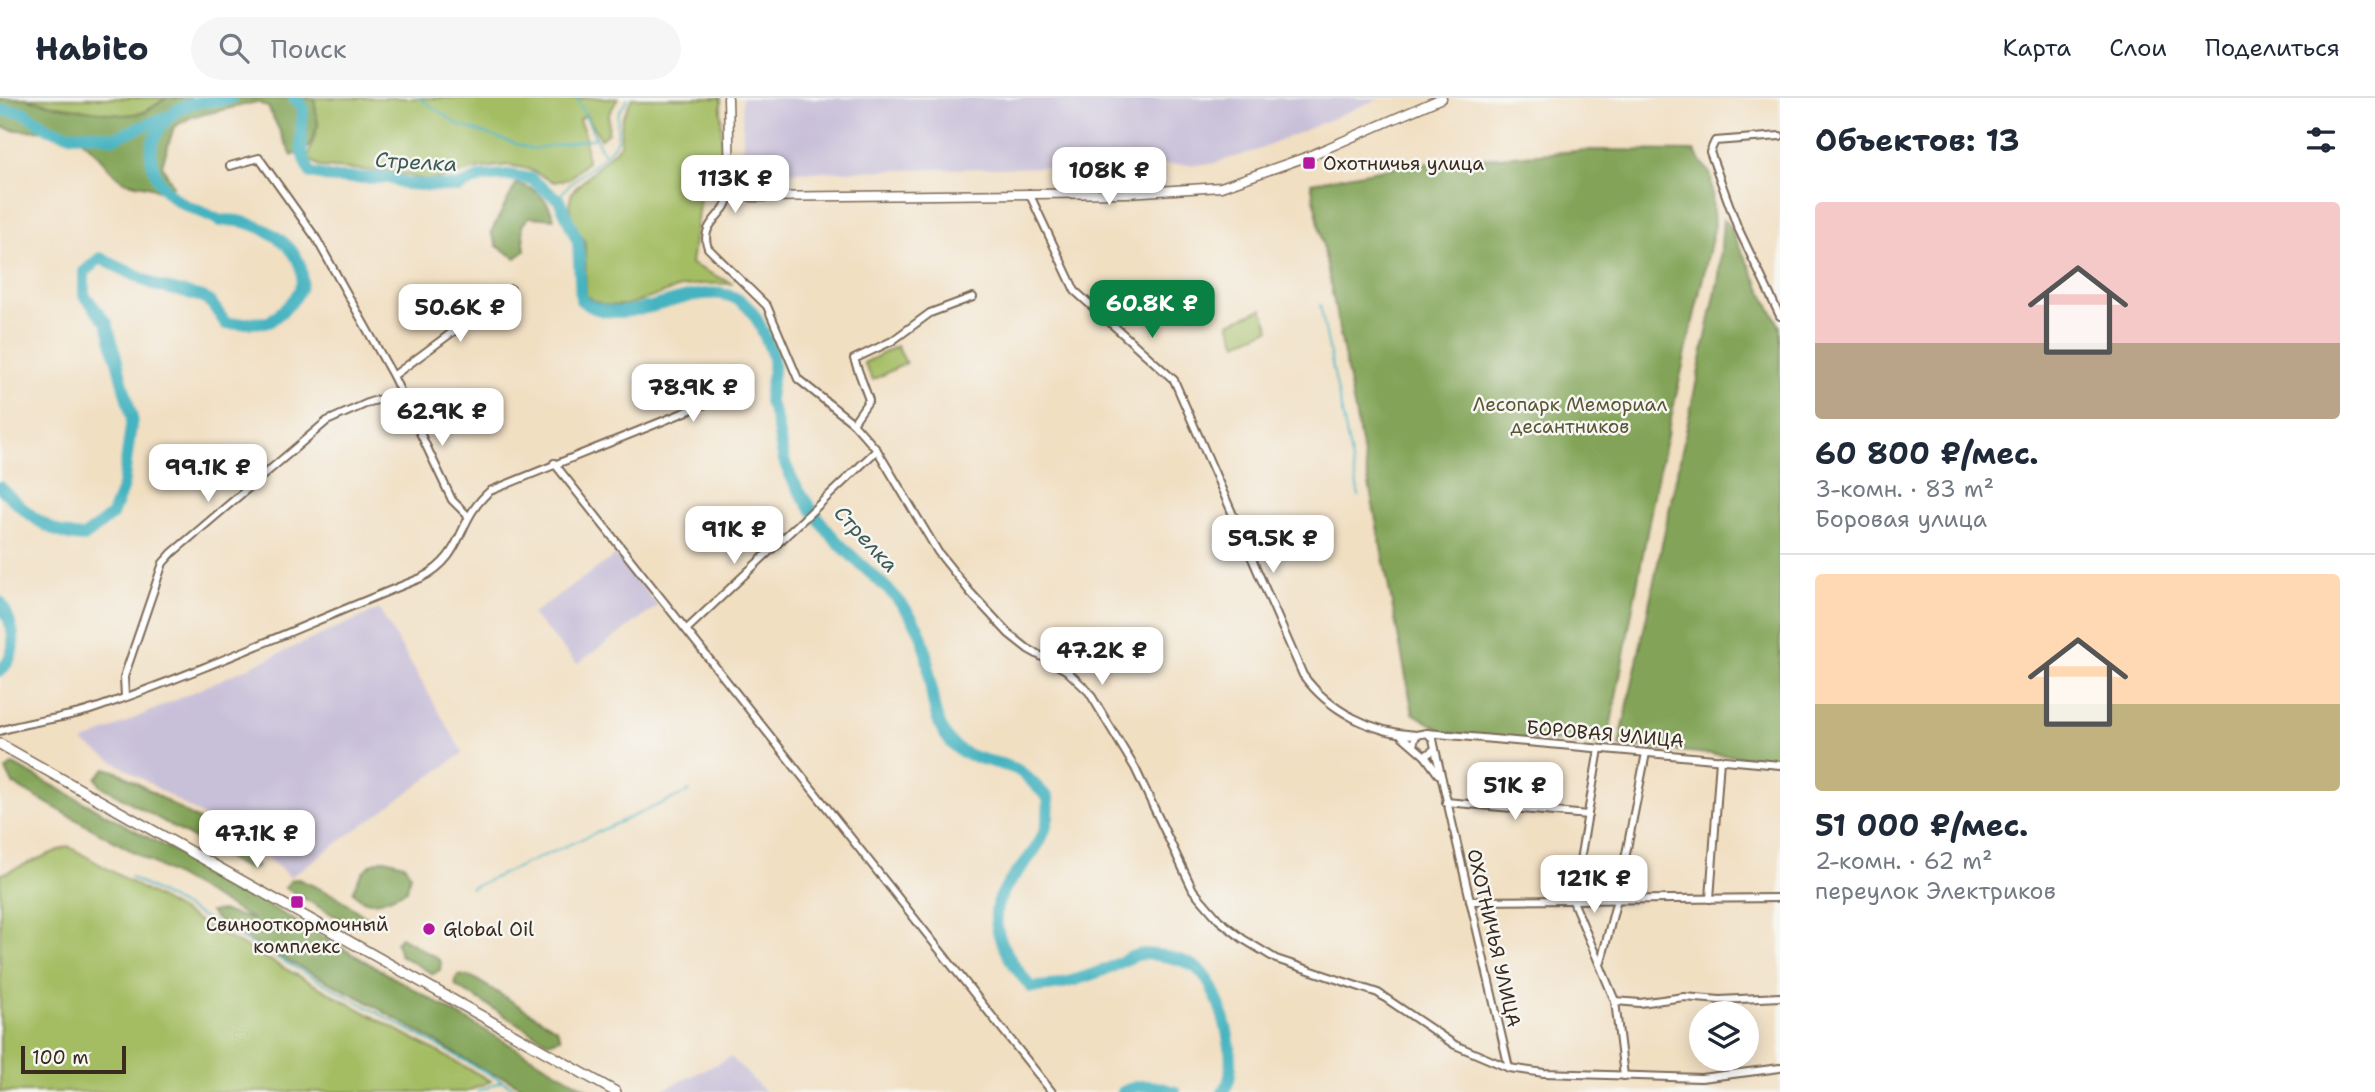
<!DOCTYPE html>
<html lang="ru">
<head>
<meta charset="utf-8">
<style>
	:root { --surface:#fff; --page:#f6f6f7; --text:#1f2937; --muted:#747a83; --line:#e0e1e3; --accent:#0b8043 }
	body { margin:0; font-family:"Shantell Sans",sans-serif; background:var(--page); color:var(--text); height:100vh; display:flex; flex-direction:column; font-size:26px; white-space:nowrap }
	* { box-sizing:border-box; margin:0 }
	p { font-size:23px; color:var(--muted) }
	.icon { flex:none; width:38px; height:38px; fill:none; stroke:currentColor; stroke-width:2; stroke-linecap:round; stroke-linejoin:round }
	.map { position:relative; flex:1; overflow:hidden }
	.details { display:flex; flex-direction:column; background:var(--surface); width:595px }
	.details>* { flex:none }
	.fabs { position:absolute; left:1689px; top:903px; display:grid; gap:14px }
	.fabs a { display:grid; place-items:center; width:70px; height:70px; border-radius:50%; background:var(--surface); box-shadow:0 4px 18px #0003; font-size:35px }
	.scale { position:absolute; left:21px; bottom:18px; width:105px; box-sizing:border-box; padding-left:7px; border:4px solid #3b2a1e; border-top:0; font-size:19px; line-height:24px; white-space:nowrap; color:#3b2a1e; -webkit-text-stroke:5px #f6f6f2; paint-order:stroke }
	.price { position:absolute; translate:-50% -60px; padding:0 16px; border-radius:14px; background:#fff; color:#222; font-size:23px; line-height:46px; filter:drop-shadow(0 2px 4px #0008) }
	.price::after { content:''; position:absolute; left:50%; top:42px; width:21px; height:16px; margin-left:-10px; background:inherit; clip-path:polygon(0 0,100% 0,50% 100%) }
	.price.selected { background:var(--accent); color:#fff }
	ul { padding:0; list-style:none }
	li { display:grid; align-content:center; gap:14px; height:371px; padding:0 35px }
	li+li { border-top:2px solid var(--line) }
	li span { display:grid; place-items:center; height:217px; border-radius:7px; color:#555 }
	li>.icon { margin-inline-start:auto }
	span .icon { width:126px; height:126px; fill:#fffc; stroke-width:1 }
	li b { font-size:30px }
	h2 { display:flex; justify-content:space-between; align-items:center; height:84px; padding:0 35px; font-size:30px }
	header { display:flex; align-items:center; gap:42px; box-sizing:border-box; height:98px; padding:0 35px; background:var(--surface); border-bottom:2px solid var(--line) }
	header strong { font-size:33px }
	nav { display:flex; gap:38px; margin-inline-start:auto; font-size:24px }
	.search { width:490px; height:63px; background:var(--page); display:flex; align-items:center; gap:18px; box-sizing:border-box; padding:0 24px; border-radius:38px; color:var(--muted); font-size:26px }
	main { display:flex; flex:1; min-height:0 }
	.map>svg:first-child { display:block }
	.industrial { fill:#c8bfd8 }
	.green { fill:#a4bd63; stroke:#707440; stroke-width:2 }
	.forest { fill:#83a459; stroke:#5f673c; stroke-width:2 }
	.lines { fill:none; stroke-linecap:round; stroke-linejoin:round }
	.stream { stroke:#45b3c0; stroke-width:2 }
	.river { stroke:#45b3c0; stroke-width:12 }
	.minor-casing { stroke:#7b6957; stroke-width:10 }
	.tertiary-casing { stroke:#7b6957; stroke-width:11 }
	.secondary-casing { stroke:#7b6957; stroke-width:12 }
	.minor { stroke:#fff; stroke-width:6 }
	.tertiary { stroke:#fff; stroke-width:8 }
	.secondary { stroke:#fff; stroke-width:9 }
	.poi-dot { fill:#b5179e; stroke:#f6f6f2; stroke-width:2.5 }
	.labels { text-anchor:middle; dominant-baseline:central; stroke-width:5; stroke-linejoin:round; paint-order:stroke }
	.poi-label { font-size:19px; fill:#3b2a1e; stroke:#f6f6f2; text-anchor:start }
	.park-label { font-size:19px; fill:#5a5633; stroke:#f6f6f2 }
	.street-label { font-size:19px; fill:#3b2a1e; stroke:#f6f6f2 }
	.water-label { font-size:21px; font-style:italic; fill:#3e5a57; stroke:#f6f6f2 }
</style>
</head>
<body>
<header>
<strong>Habito</strong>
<div class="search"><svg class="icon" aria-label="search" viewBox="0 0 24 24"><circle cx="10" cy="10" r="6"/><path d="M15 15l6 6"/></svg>Поиск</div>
<nav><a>Карта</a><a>Слои</a><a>Поделиться</a></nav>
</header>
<main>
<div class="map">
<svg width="1780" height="994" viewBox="0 0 1780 994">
	<rect width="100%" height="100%" fill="#f6f6f2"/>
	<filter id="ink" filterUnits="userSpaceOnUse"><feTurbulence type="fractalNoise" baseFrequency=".0143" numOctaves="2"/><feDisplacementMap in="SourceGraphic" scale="14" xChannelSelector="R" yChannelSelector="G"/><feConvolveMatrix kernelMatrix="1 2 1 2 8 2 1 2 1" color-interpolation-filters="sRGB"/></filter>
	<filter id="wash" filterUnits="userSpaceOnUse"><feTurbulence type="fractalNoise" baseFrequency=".00686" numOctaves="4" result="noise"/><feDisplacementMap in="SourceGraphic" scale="28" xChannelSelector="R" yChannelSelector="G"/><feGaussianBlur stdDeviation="1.57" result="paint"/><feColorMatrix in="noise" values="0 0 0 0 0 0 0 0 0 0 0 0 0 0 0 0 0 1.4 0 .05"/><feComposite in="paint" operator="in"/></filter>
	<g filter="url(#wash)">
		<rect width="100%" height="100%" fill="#f1dfc2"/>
		<g class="industrial">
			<polygon points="742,0 1380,0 1258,52 1211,66 744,75"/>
			<polygon points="616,457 658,508 577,566 532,516"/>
			<polygon points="379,511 463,655 290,779 258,752 82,644"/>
			<polygon points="731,959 765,994 658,994"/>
		</g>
		<g class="green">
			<path d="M25 0H167C159 4 152 11 144 14 124 23 46 9 25 0Z"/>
			<polygon points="314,0 618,0 609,16 608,35 601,41 586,17 579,22 585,36 587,64 569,81 554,84 528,71 509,67 481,70 430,83 391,74 321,69 308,60 318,27"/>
			<path d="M632 0H721L722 100 700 99 691 166 733 186C715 185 700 185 682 189 653 196 614 222 586 197L585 143 573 126 569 107 572 94 620 47 622 21Z"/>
			<polygon points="1262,211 1270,231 1237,245 1229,225"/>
			<polygon points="897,248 906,265 873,282 864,265"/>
			<polygon points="68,748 207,828 491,983 466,994 0,994 0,777"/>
		</g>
		<g class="forest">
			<path d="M0 0H25L57 8 123 17 143 15 167 0H314L318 27 309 49 292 58 268 9 257 4 192 19 174 29 162 67 173 88 166 97C148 83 132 89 122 82 102 68 93 43 69 36 47 28 21 37 0 28Z"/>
			<polygon points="1590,52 1694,53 1711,77 1714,131 1657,381 1607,647 1446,635 1413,615 1311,85 1410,66"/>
			<path d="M516 86C536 89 549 102 554 121L529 119 522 127 525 152 516 160 497 148 491 134Z"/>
			<polygon points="1723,121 1727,124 1780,229 1780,662 1619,648 1719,178"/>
			<polygon points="13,666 179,756 592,994 531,994 504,979 489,975 360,900 241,839 225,830 210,814 222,813 254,822 13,686 6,672"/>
			<polygon points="106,670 120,675 253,755 256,768 251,772 238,766 100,687 96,680"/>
			<path d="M385 761 404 766 410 776 407 792C387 801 370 813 353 794 359 776 366 766 385 761Z"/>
			<polygon points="298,781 336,798 374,825 363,829 351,827 285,790 291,782"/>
			<polygon points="401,839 437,860 441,864 440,872 433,876 400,857 396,844"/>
			<polygon points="458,877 472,879 557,931 561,940 548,944 456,888 455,882"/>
		</g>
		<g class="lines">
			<g class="stream">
				<polyline points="419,0 459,27 532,51 596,40 604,58"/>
				<polyline points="577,0 596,40"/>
				<path d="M559 102C564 84 599 68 614 47 621 37 615 26 619 14 621 10 626 5 628 0"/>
				<polyline points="1320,207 1359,398"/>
				<polyline points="130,779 522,994"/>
				<polyline points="471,790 690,693"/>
				<polyline points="477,994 502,983"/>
			</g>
			<g class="river">
				<path d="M294 0 303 9C302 34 296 53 311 75L333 80H389L407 86 458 89 481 79 508 77 531 81 559 102 578 144 581 202C636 247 727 145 762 232 766 241 772 252 773 262 775 277 769 289 769 304 780 324 778 344 785 365 793 388 812 413 827 432 855 467 897 490 918 530 935 564 924 611 949 642 965 663 993 661 1016 671 1027 676 1037 691 1048 699 1058 783 939 781 1031 889 1059 889 1083 880 1109 870 1120 865 1133 856 1144 856 1162 857 1187 861 1200 873 1221 893 1243 972 1223 994"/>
				<polyline points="0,12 23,14 49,31 72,37 92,36 114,40 166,19"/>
				<path d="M0 389C23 412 50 438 84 439L112 417 123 388 132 320 107 225 84 197V174L100 160 157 188 203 199 212 206 226 226 269 224C282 214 302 199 302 181 304 145 249 117 220 123 207 115 193 112 180 104 158 91 142 59 157 35 166 20 176 10 194 5 206 2 218 4 231 0"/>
				<path d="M0 504C14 526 21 554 0 573"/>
				<path d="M1123 994C1141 984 1156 988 1175 994"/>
			</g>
		</g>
	</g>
	<g filter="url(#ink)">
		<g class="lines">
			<g class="minor-casing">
				<g id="minor">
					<polyline points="1780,38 1715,43 1710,54 1737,128 1780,218"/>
					<polyline points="230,68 259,60 316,140 393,278 452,402 468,418"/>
					<path d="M733 88C730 95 728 104 724 110 714 123 701 132 708 150L767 208 798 281 853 325 877 352 938 454 970 494 1009 536 1028 551 1066 572 1089 594 1135 670 1193 792 1219 822 1243 841 1276 861 1378 895 1455 947 1509 970 1544 975 1701 980 1780 970"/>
					<path d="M1029 95 1075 193 1174 282 1303 577C1329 613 1373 635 1416 637"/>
					<polyline points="393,278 511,191"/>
					<polyline points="853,325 869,302 854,261 892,243 930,215 973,199"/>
					<polyline points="554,365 1052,994"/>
					<polyline points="687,531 877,352"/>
					<polyline points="125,599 124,579 163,465 172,455 327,323 370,304 400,296"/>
					<path d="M0 633C31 622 67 621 99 609 208 571 313 523 421 480 466 457 455 423 490 393L710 304"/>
					<polyline points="1427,635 1780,667"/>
					<polyline points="1402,638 1425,658 1435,651 1433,641 1427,635 1416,637 1413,647"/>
					<polyline points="1435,651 1509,970"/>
					<polyline points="1599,651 1573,803 1615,903 1624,978"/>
					<polyline points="1425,658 1438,676"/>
					<polyline points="1446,704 1588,717"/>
					<polyline points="1710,801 1720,661"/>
					<polyline points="1470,803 1780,800"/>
					<polyline points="1601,864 1617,801 1646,655"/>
					<polyline points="1615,903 1640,905 1684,899 1720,902 1780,899"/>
				</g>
			</g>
			<g class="tertiary-casing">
				<polyline id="tertiary" points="728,0 730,81 739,94 752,99 1127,95 1221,89 1309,58 1442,0"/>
			</g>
			<g class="secondary-casing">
				<polyline id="secondary" points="0,646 616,994"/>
			</g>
			<use href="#minor" class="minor"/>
			<use href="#tertiary" class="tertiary"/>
			<use href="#secondary" class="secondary"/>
		</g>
	</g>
	<g class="poi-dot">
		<rect x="1302" y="58" width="14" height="14" rx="3.5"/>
		<rect x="290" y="797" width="14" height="14" rx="3.5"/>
		<circle cx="429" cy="831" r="7"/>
	</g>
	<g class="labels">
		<g class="poi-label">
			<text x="1323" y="65">Охотничья улица</text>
			<text x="297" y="826" text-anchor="middle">Свинооткормочный<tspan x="297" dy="22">комплекс</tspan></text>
			<text x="443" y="831">Global Oil</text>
		</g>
		<g class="park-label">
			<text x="1570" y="306">Лесопарк Мемориал<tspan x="1570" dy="22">десантников</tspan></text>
		</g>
		<g class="street-label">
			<text transform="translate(1605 636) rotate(5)">БОРОВАЯ УЛИЦА</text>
			<text transform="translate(1494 840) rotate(77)">ОХОТНИЧЬЯ УЛИЦА</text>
		</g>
		<g class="water-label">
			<text transform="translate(416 64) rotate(3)">Стрелка</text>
			<text transform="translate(866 441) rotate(47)">Стрелка</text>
		</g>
	</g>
</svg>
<div class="fabs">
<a><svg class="icon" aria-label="layers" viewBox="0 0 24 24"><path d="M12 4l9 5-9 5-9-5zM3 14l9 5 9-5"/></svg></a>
</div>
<div class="scale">100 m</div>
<b class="price" style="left:1109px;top:109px">108K ₽</b>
<b class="price" style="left:735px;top:117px">113K ₽</b>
<b class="price selected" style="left:1152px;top:242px">60.8K ₽</b>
<b class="price" style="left:460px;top:246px">50.6K ₽</b>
<b class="price" style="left:693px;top:326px">78.9K ₽</b>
<b class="price" style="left:442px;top:350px">62.9K ₽</b>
<b class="price" style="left:208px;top:406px">99.1K ₽</b>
<b class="price" style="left:734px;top:468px">91K ₽</b>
<b class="price" style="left:1273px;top:477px">59.5K ₽</b>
<b class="price" style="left:1102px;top:589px">47.2K ₽</b>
<b class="price" style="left:1515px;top:724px">51K ₽</b>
<b class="price" style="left:257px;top:772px">47.1K ₽</b>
<b class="price" style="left:1594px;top:817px">121K ₽</b>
</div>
<section class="details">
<h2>Объектов: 13<svg class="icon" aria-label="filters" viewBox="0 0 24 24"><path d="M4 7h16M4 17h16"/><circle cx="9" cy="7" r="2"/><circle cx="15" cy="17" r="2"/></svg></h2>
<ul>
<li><span style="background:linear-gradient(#f6c9c9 65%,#b9a48a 0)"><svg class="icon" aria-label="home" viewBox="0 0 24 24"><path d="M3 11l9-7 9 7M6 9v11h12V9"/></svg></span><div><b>60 800 ₽/мес.</b><p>3-комн. · 83 m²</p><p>Боровая улица</p></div></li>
<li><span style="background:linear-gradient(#ffd9b3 60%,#c2b280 0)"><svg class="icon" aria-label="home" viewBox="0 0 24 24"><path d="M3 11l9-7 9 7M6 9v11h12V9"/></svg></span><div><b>51 000 ₽/мес.</b><p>2-комн. · 62 m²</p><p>переулок Электриков</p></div></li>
</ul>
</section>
</main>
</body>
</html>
